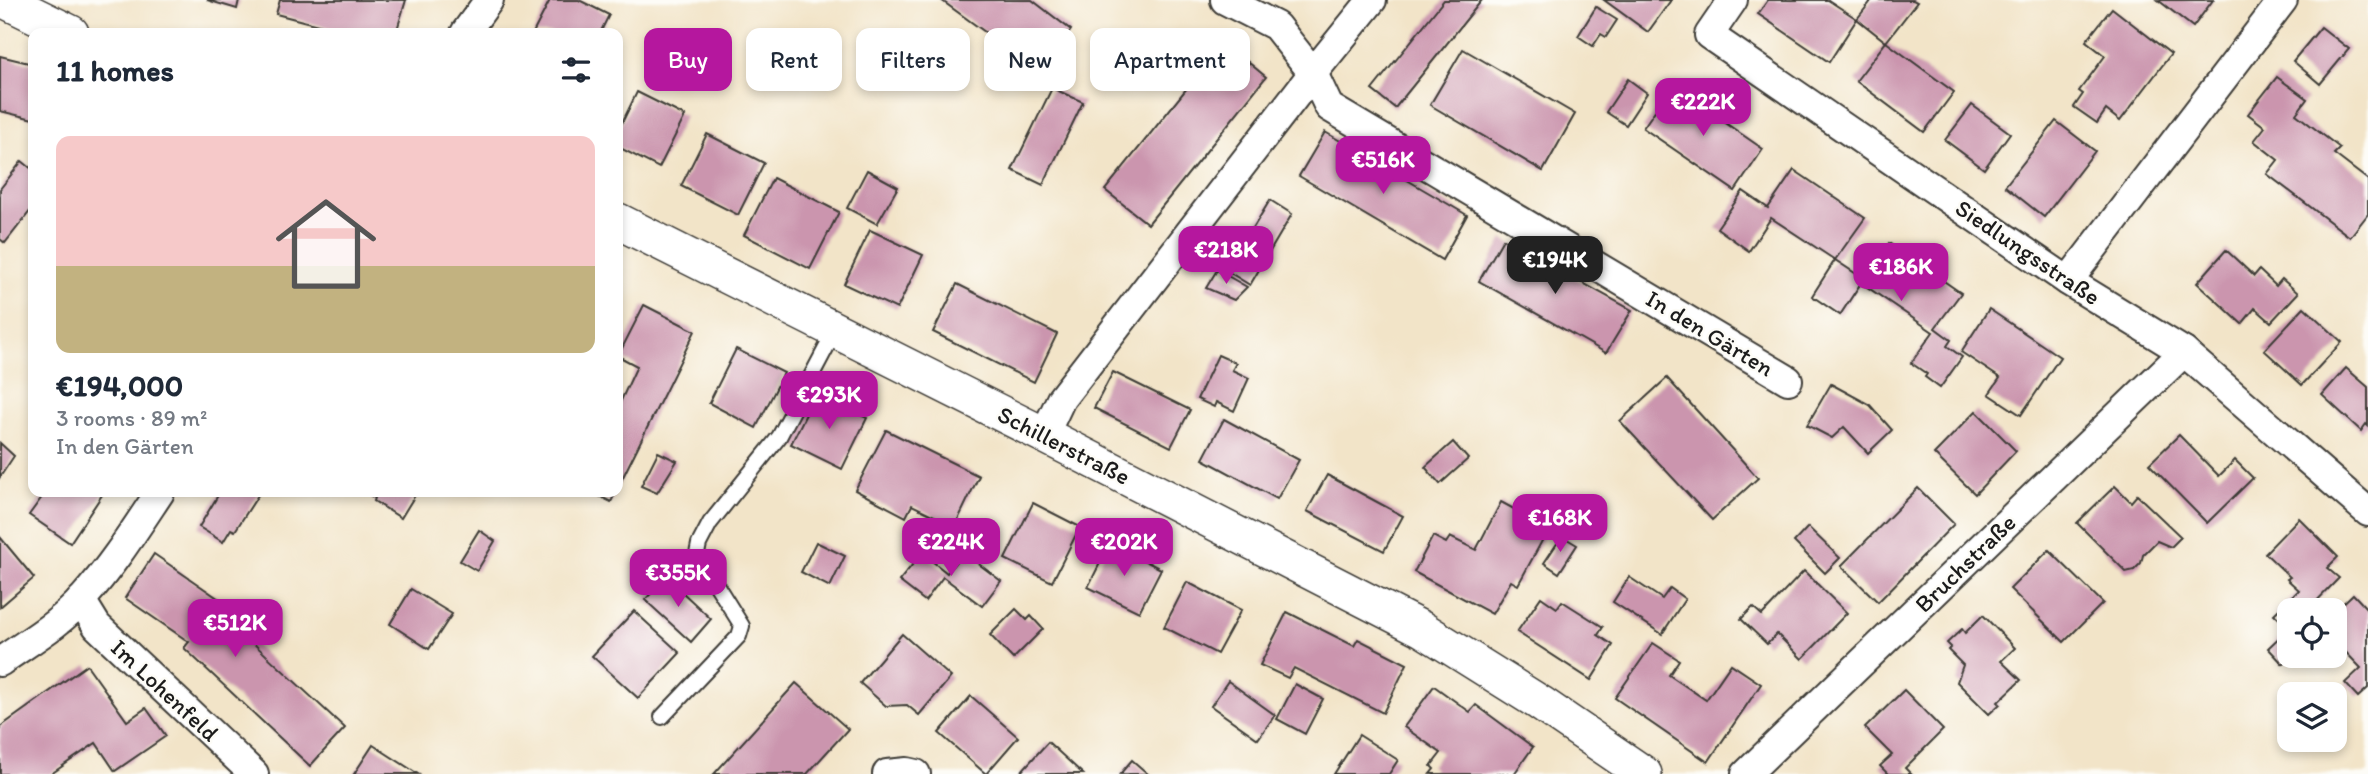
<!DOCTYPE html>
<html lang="en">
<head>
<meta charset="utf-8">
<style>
	:root { --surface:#fff; --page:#f2f2f3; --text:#1f2937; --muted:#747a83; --accent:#b5179e }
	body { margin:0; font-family:Itim,sans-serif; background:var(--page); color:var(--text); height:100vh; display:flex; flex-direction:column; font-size:26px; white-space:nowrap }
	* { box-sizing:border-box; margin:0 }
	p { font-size:23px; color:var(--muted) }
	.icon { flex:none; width:38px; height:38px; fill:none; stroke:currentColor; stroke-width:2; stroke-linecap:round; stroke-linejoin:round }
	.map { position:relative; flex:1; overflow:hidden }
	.sheet { position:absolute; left:28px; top:28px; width:595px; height:469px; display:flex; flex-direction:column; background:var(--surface); border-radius:14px; box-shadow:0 4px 10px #0003 }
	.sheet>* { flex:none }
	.banner { position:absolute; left:644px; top:28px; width:665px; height:63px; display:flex; gap:14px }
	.controls { position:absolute; left:2277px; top:598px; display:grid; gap:14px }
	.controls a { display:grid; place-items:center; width:70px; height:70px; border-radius:14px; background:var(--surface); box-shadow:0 4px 10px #0003; font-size:35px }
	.price { position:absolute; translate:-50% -60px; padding:0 16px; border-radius:14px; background:var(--accent); color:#fff; font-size:23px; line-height:46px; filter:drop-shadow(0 2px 4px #0008) }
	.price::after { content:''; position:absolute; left:50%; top:42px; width:21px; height:16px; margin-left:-10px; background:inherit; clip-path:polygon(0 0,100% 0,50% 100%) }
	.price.active { background:#222; color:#fff }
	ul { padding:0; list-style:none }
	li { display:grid; align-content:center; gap:14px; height:371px; padding:0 28px }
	li span { display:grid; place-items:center; height:217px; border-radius:14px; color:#555 }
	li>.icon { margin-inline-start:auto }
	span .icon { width:126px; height:126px; fill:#fffc; stroke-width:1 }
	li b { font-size:30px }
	h2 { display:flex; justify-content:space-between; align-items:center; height:84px; padding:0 28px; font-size:30px }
	.chip { padding:0 24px; border-radius:14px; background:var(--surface); box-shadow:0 4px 10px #0003; font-size:24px; line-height:63px }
	.chip.active { background:var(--accent); color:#fff }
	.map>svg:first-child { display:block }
	.building { fill:#cb95ae }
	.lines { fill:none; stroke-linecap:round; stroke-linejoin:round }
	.service-casing { stroke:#3c3a36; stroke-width:18 }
	.minor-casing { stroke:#3c3a36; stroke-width:32 }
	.tertiary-casing { stroke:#3c3a36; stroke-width:38 }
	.service { stroke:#fff; stroke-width:14 }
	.minor { stroke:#fff; stroke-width:28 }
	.tertiary { stroke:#fff; stroke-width:35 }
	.labels { text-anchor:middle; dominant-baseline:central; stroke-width:5; stroke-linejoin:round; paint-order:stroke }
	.street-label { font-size:24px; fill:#1c1c1c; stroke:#fdfcf7 }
</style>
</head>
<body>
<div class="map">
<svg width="2368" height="774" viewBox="0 0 2368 774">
	<rect width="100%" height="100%" fill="#fdfcf7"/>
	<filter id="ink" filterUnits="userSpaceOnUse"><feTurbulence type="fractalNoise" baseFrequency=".0143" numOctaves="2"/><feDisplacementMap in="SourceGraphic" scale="14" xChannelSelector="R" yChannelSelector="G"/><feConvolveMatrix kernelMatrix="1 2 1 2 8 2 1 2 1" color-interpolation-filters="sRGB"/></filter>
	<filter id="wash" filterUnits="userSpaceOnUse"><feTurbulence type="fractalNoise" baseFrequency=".00686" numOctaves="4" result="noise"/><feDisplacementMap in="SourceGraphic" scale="28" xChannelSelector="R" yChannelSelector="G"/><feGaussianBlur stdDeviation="1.57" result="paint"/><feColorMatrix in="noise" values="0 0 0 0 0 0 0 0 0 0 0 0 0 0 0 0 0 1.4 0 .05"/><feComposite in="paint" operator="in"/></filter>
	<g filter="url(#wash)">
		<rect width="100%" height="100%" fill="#f2e4c8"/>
		<g id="blocks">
			<g class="building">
				<polygon points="207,0 239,0 237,9"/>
				<polygon points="280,0 406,0 396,33 349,33 276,14"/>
				<polygon points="550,0 579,0 609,15 600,33 533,33"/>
				<polygon points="941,0 1032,0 1071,30 1040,72"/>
				<polygon points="1444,0 1482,0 1395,108 1372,90"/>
				<polygon points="1604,0 1671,0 1648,32"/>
				<polygon points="1768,0 1828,0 1857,19 1829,62 1758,14"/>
				<polygon points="1872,0 1913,0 1917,2 1886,42 1857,19"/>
				<polygon points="2158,0 2213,0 2193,27"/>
				<polygon points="1596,7 1617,20 1606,37 1601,34 1593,46 1578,36"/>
				<polygon points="2112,8 2171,54 2120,121 2106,110 2097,123 2074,107 2083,94 2079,91 2105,56 2086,41"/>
				<polygon points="2321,27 2349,49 2320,84 2293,61"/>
				<polygon points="1224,42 1266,77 1148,224 1105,190"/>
				<polygon points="1886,42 1954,92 1924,132 1856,81"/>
				<polygon points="1463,49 1575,114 1543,171 1430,105"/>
				<polygon points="0,56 33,64 33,119 0,111"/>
				<polygon points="2277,77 2307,99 2296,114 2340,148 2334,154 2368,180 2368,214 2350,237 2267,174 2278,160 2254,141 2265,127 2248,114"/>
				<polygon points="1628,79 1647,93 1626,125 1606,112"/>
				<polygon points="1672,86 1763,149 1735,191 1643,128"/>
				<polygon points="1052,88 1083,102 1043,185 1012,170"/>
				<polygon points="637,92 685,116 659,168 618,147 618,131"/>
				<polygon points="1972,105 2010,133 1984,169 1945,140"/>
				<polygon points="2056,121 2095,151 2044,217 2005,186"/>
				<polygon points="1325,132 1467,215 1442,260 1299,176"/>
				<polygon points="707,134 764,163 738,215 681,186"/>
				<polygon points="22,161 33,170 33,211 31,210 5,243 0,239 0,189"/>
				<polygon points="867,170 898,187 877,224 847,208"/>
				<polygon points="1794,170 1865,218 1835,260 1771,218 1749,251 1717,228 1743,191 1768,208"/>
				<polygon points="773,178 839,212 810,269 744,235"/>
				<polygon points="1270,200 1292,214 1250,285 1227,271"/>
				<polygon points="870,230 923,255 897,309 844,284"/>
				<polygon points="1503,239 1632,310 1606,353 1479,281"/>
				<polygon points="1889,243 1961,293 1935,328 1951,340 1947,346 1962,357 1940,388 1925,377 1927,374 1911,363 1933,332 1861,283 1840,315 1812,296 1835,260 1864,279"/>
				<polygon points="2226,250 2254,276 2259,270 2276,286 2282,279 2298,293 2271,322 2255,308 2242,324 2197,283"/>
				<polygon points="1217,270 1247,287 1234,300 1206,288"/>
				<polygon points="957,284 1057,334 1034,382 933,332"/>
				<polygon points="644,305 695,331 618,487 618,407 637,366 618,356"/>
				<polygon points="2304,307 2342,342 2302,385 2264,350"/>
				<polygon points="1989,309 2060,357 2021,415 1989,394 2000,378 1961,352"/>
				<polygon points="736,349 784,373 756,428 709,403"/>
				<polygon points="1218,355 1236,363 1232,370 1249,378 1234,411 1216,402 1214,407 1197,399"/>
				<polygon points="2346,368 2368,387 2368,426 2366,424 2361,431 2322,395"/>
				<polygon points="1113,372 1190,410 1171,447 1094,408"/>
				<polygon points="1667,378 1758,478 1712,520 1620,421"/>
				<polygon points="1831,384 1870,405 1892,430 1868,453 1844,427 1832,438 1807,425"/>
				<polygon points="816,394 867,418 842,469 791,444"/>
				<polygon points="1976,411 2016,451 1975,494 1934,454"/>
				<polygon points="1224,419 1299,460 1277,499 1203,459"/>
				<polygon points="886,430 979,476 955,526 912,505 906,517 855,490"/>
				<polygon points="2179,435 2219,476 2235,460 2253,478 2207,523 2149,464"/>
				<polygon points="1453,442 1468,459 1440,484 1425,467"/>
				<polygon points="0,443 14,456 0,477"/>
				<polygon points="658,452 677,461 657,493 641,486"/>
				<polygon points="1327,475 1403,516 1384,551 1307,511"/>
				<polygon points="2115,486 2131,502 2137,495 2181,537 2171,547 2157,541 2143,555 2141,563 2134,570 2126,572 2077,523"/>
				<polygon points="1918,488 1954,524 1878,602 1841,566"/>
				<polygon points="33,492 104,492 70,543 29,515 42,497"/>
				<polygon points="220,492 260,492 235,531 231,529 223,542 199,527"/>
				<polygon points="364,492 417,492 401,518 374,501 375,498"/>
				<polygon points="591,492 616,492 611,502"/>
				<polygon points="1501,502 1549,528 1518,585 1511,581 1492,614 1414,572 1433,536 1446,543 1450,537 1476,550"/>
				<polygon points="1033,503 1080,527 1052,582 1005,559"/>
				<polygon points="2299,518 2338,557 2327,568 2339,578 2307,611 2289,611 2289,628 2274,614 2299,590 2287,579 2290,577 2265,553"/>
				<polygon points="1808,527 1840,558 1825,573 1794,542"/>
				<polygon points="479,530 495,541 477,571 460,561"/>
				<polygon points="1562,536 1577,545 1559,573 1544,563"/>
				<polygon points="0,537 34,578 0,607"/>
				<polygon points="816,542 845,556 830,587 801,572"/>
				<polygon points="1110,543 1161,569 1139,612 1088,587"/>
				<polygon points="2049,550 2103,603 2064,642 2010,589"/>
				<polygon points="963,552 1001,581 982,606 943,577 925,601 899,581 922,553 947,573"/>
				<polygon points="154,554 219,599 213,606 345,728 310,766 184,648 189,642 125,598"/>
				<polygon points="1804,571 1847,613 1802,659 1777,634 1767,644 1741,619 1753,607 1762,615"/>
				<polygon points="666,577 711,619 691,642 645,600"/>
				<polygon points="1629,577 1662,599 1670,588 1685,599 1662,634 1613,602"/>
				<polygon points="1187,582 1241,610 1217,654 1164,627"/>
				<polygon points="411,589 452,614 429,649 390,624"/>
				<polygon points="2353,594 2368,610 2368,688 2358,697 2345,683 2361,668 2334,640 2334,612"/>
				<polygon points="1541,597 1557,608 1562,601 1603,627 1598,635 1613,645 1591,680 1517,632"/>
				<polygon points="1016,609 1027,620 1031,616 1043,629 1013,659 990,635"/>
				<polygon points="634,611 680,653 638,698 592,656"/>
				<polygon points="1287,612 1354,646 1358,639 1407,664 1383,713 1294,668 1288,678 1260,665"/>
				<polygon points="1983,615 2015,648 2001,661 2021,680 1998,702 2000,704 1989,714 1957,682 1963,665 1948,650 1951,647 1947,643 1962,629 1965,633"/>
				<polygon points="2289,628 2289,656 2291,656 2283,664 2268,648"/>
				<polygon points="902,634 951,677 919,715 907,705 886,706 860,683"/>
				<polygon points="1653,643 1679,660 1669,675 1706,700 1731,664 1761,684 1708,762 1615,698"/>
				<polygon points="87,665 127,721 146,708 166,736 115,771 96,743 51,774 0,774 0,727"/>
				<polygon points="1228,681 1275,715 1258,739 1211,706"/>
				<polygon points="796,683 848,729 807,774 714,774"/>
				<polygon points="1295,684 1323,699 1305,734 1277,719"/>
				<polygon points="1434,686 1470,712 1476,705 1533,747 1514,774 1430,774 1434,769 1431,766 1441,753 1404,727"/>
				<polygon points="1904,690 1943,730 1905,768 1911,774 1888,774 1880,766 1892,755 1865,728"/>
				<polygon points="971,696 1018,737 986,774 939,733"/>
				<polygon points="1359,735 1398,760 1389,774 1334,774"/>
				<polygon points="1048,742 1083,774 1019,774"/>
				<polygon points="373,745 418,774 354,774"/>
				<polygon points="1132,760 1148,774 1120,774"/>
			</g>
		</g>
	</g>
	<g filter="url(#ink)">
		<use href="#blocks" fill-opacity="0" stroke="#3c3a36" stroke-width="2"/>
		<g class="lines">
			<g class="service-casing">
				<polyline id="service" points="662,717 739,636 742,626 697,554 699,544 710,523 779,437 835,331"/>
			</g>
			<g class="minor-casing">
				<g id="minor">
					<polyline points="1225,0 1276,26 1313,73 1372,0"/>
					<polyline points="1733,0 1709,35 2068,281 2184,352 2368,512"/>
					<polyline points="465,33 489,0"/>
					<polyline points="2068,281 2283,0"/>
					<polyline points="1044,435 1061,399 1313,73 1329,107 1788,380"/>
					<polyline points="81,600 97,626 254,774"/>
					<path d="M0 662C28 642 60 624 83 598 112 566 136 528 160 492"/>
					<polyline points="887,774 907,772 916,774"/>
					<polyline points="1746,774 2184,352"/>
				</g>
			</g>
			<g class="tertiary-casing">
				<g id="tertiary">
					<polyline points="4,0 71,33"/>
					<polyline points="618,221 1044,435 1422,629 1540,703 1644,774"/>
				</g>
			</g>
			<use href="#service" class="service"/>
			<use href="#minor" class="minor"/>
			<use href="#tertiary" class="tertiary"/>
		</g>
	</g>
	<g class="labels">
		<g class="street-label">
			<text transform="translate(2028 252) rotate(34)">Siedlungsstraße</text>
			<text transform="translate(1710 333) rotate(31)">In den Gärten</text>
			<text transform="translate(1064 445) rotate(27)">Schillerstraße</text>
			<text transform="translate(1965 563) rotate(-44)">Bruchstraße</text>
			<text transform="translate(165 690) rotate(43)">Im Lohenfeld</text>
		</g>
	</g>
</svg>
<div class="controls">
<a><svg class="icon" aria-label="locate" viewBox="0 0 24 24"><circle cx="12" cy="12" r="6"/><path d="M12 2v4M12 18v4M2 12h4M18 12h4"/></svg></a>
<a><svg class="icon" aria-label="layers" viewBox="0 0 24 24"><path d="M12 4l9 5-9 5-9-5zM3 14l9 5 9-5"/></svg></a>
</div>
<b class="price" style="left:1703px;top:138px">€222K</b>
<b class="price" style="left:1383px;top:196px">€516K</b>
<b class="price" style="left:1226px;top:286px">€218K</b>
<b class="price active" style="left:1555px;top:296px">€194K</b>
<b class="price" style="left:1901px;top:303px">€186K</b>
<b class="price" style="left:829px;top:431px">€293K</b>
<b class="price" style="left:1560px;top:554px">€168K</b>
<b class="price" style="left:951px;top:578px">€224K</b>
<b class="price" style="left:1124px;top:578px">€202K</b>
<b class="price" style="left:678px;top:609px">€355K</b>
<b class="price" style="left:235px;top:659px">€512K</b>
<div class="banner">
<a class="chip active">Buy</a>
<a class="chip">Rent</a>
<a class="chip">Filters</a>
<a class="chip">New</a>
<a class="chip">Apartment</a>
</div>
<section class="sheet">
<h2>11 homes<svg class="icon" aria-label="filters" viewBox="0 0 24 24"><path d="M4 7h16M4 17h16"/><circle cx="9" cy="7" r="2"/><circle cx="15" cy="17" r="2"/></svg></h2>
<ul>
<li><span style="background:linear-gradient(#f6c9c9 60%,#c2b280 0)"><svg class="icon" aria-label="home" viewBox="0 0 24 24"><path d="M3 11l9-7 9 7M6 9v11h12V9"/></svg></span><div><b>€194,000</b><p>3 rooms · 89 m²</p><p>In den Gärten</p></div></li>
</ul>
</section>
</div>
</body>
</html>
